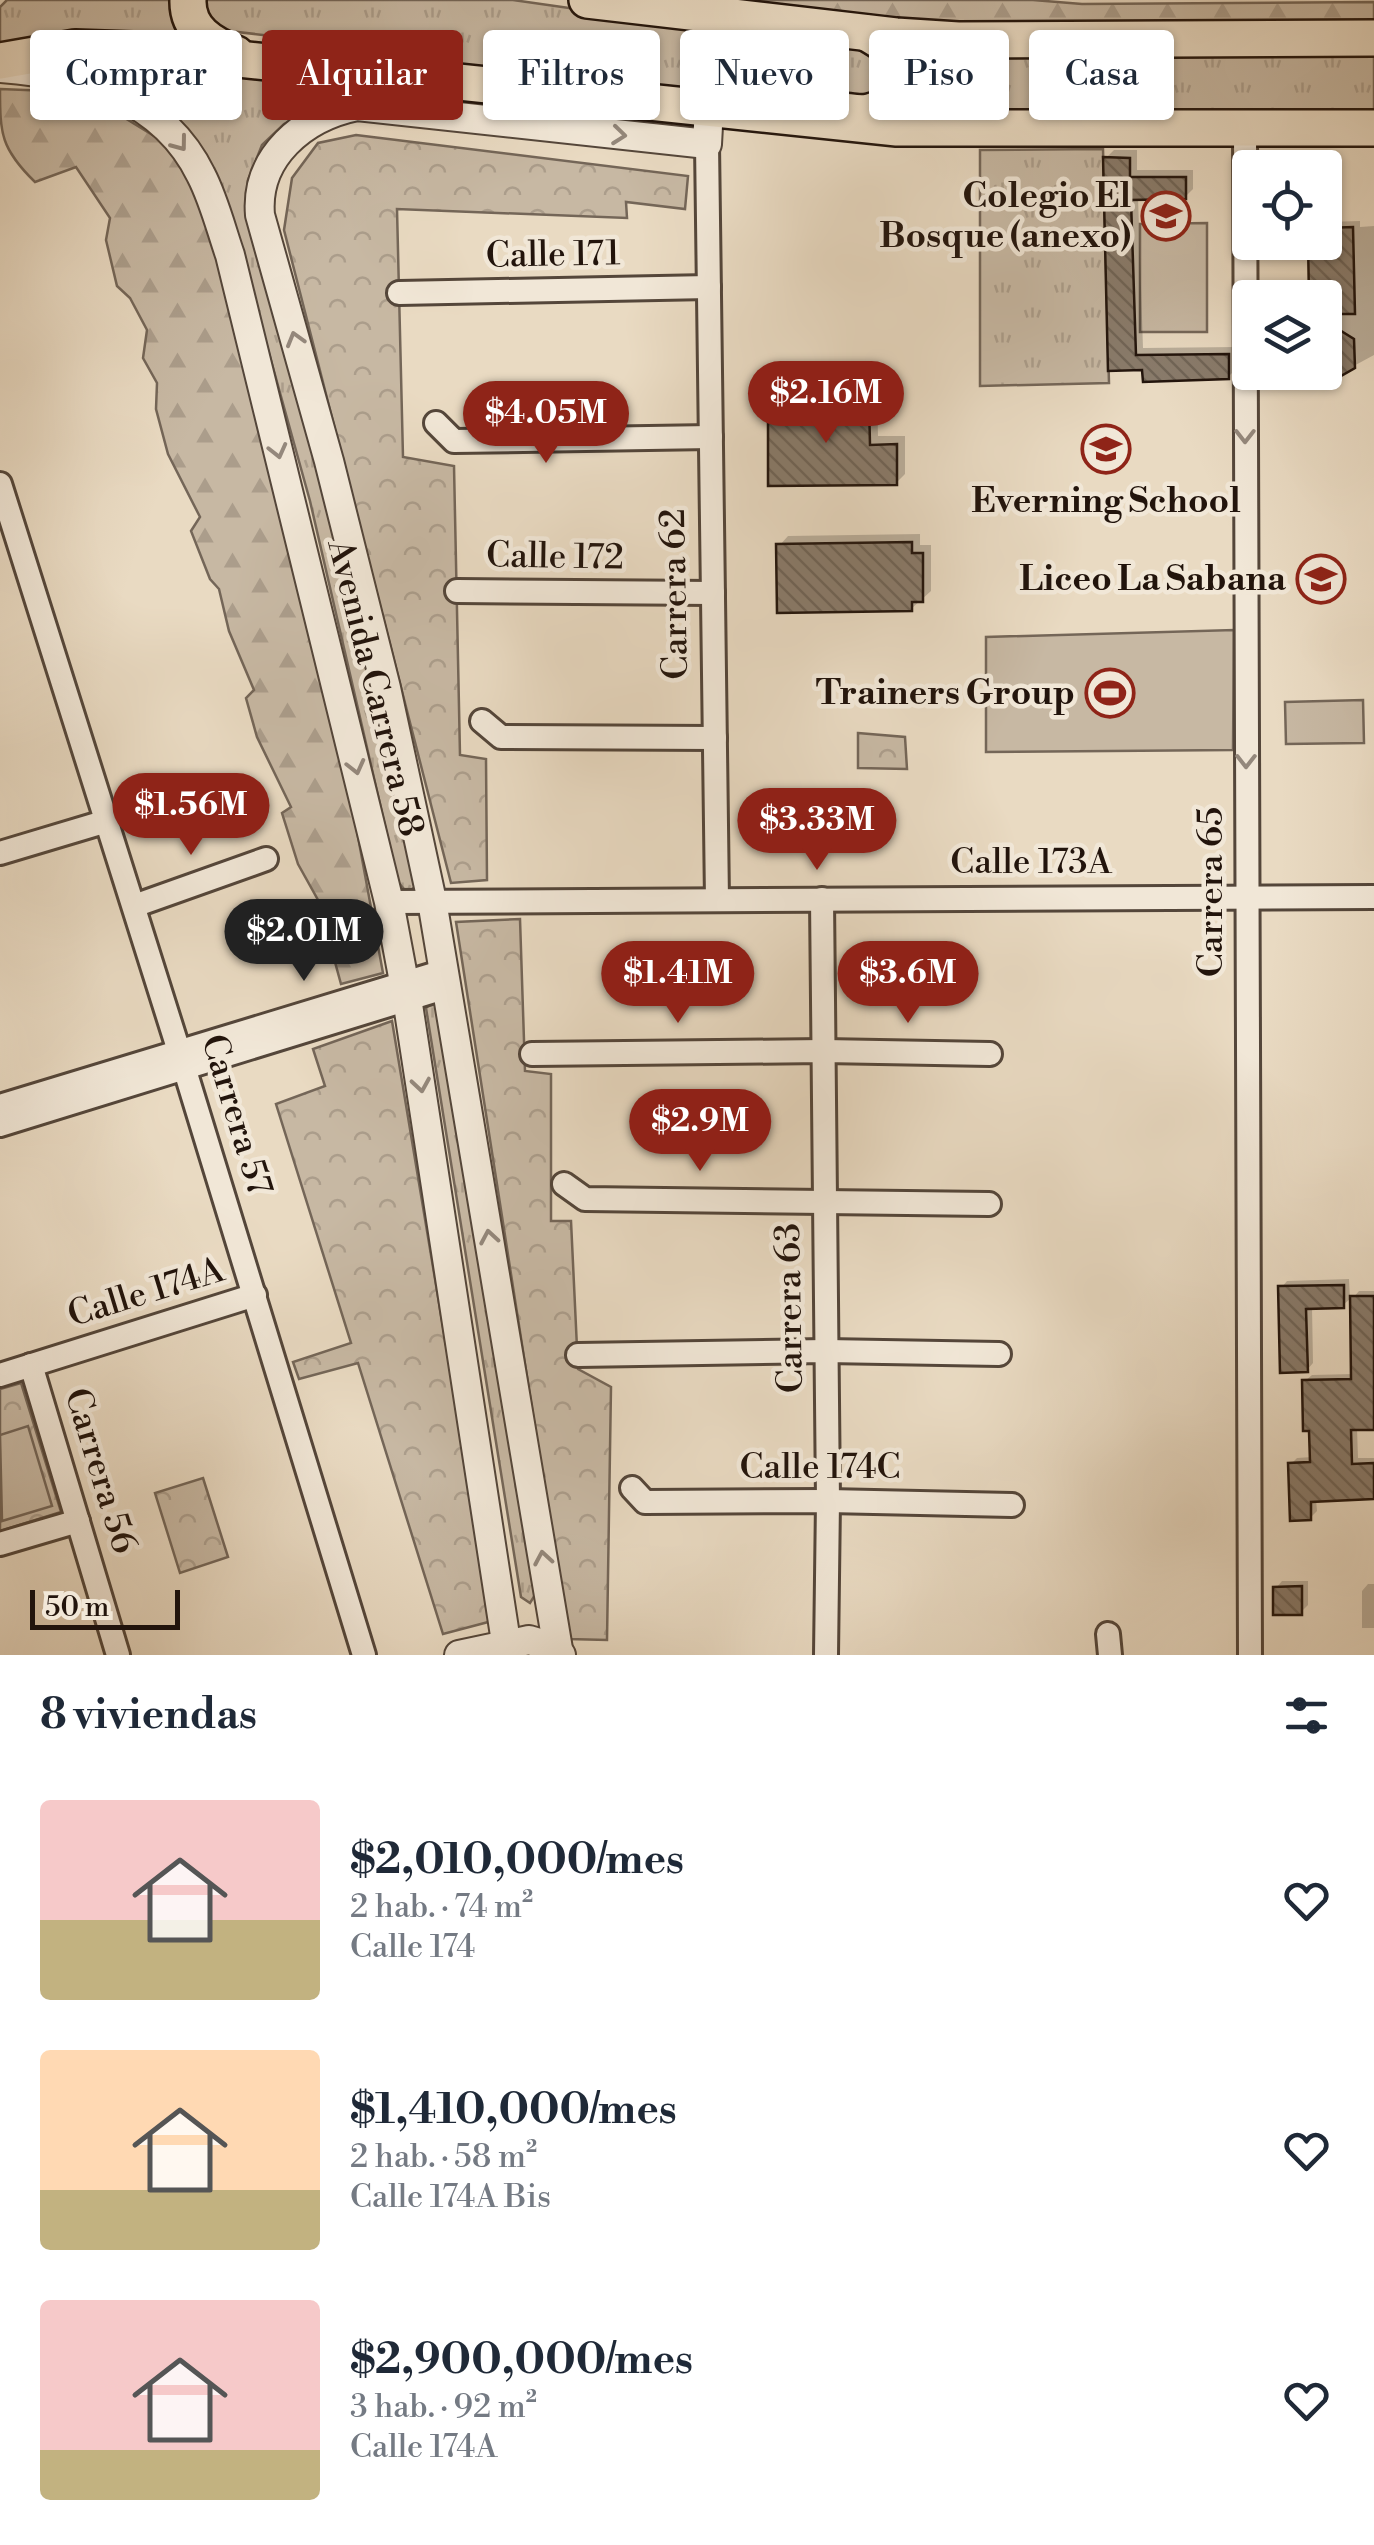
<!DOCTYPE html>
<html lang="es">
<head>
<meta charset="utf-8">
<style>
	:root { --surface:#fff; --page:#f2f2f3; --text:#1f2937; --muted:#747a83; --accent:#8f2418 }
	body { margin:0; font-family:"Libre Bodoni",serif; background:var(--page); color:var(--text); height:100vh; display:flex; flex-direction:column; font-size:38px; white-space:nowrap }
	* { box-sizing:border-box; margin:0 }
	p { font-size:32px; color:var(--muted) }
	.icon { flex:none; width:55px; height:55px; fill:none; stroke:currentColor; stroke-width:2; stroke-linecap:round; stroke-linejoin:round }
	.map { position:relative; height:1655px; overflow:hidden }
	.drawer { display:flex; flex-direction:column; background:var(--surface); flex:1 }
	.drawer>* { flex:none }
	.hud { position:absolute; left:30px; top:30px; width:1315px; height:90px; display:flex; gap:20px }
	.tools { position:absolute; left:1232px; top:150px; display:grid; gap:20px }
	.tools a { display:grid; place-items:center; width:110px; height:110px; border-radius:10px; background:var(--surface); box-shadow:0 2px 8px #0004; font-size:50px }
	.scale { position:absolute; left:30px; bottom:25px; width:150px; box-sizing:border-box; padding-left:10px; border:5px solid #22140c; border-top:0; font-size:28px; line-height:35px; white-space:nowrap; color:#22140c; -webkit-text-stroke:8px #f1e7d7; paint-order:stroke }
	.price { position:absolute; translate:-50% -85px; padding:0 22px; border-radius:35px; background:var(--accent); color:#fff; font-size:32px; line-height:65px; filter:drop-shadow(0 2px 5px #0008) }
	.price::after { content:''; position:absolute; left:50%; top:60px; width:30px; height:22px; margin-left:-15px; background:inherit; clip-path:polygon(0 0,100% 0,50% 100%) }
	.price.current { background:#222; color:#fff }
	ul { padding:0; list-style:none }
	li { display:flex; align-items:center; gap:30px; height:250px; padding:0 40px }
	li span { display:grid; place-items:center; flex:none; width:280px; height:200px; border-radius:10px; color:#555 }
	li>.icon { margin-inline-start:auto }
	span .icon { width:120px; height:120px; fill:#fffc; stroke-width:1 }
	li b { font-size:42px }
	h2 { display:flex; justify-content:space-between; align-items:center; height:120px; padding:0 40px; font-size:42px }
	.chip { padding:0 35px; border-radius:10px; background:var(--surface); box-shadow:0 2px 8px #0004; font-size:35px; line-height:90px }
	.chip.current { background:var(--accent); color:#fff }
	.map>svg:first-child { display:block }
	.grass { fill:url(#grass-tufts); stroke:#746658; stroke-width:2.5 }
	.forest { fill:url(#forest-firs); stroke:#746658; stroke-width:2.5 }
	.park { fill:url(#park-crowns); stroke:#746658; stroke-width:2.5 }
	.garden { fill:#c7b8a3; stroke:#746658; stroke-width:2.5 }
	.shadow { fill:#0003 }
	.building { fill:url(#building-back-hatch); stroke:#22140c; stroke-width:2.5 }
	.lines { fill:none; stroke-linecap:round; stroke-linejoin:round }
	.minor-casing { stroke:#54463a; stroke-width:28 }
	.tertiary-casing { stroke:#54463a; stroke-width:32 }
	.primary-casing { stroke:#22140c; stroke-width:40 }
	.minor { stroke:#f1e7d7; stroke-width:22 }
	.tertiary { stroke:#f1e7d7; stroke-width:28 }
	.primary { stroke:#e9dac2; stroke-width:35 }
	.oneway { stroke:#94887c }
	.labels { text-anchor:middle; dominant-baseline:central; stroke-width:9; stroke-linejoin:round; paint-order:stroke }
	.poi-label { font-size:35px; font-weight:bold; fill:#22140c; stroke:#f1e7d7; text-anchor:end }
	.street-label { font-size:35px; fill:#22140c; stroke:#f1e7d7 }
</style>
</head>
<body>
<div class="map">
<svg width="1374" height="1655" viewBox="0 0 1374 1655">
	<defs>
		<pattern id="grass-tufts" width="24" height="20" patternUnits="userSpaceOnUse" patternTransform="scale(2.5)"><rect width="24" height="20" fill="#c7b8a3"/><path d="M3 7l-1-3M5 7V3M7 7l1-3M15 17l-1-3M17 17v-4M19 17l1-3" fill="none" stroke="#ab9d8b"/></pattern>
		<pattern id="forest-firs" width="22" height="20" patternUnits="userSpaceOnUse" patternTransform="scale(2.5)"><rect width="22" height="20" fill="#c7b8a3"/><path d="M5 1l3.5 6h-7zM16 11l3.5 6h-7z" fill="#ab9d8b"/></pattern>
		<pattern id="park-crowns" width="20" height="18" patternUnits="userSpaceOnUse" patternTransform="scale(2.5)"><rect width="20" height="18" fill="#c7b8a3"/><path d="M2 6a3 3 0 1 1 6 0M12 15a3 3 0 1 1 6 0" fill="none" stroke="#ab9d8b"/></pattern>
		<pattern id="building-back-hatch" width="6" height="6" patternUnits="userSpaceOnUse" patternTransform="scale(2.5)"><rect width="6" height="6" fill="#897b6b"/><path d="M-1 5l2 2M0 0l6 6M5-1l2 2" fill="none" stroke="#706456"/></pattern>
	</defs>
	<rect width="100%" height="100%" fill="#e9dac2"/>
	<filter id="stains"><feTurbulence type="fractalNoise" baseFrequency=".002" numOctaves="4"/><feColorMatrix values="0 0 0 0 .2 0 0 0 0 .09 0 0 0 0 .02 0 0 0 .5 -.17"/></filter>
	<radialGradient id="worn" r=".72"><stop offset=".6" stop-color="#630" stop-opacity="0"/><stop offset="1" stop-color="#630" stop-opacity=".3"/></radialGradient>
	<g class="grass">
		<path d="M7 0H178L186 29 180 36C120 31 60 30 0 43V7Z"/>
		<polygon points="202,0 513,0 870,51 880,57 887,88 848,103 746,90 644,88 455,67 386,49 220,30 210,25"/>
		<polygon points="1374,47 1374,117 901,117 903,50"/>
		<polygon points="111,63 695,123 686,133 344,94 284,124 262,145 248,180 246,212 327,501 410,856 416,886 411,890 404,889 398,882 310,501 229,209 108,82 106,71"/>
		<polygon points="1103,149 1109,383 980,386 980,150"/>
		<polygon points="433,1001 437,1002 535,1595 530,1603 521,1597 426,1008"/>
	</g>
	<g class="forest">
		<polygon points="685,0 1033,0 1082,4 1374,2 1374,31 1014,35"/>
		<path d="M0 89 50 91 94 99 167 144 195 186 231 301 352 804 383 973 341 984 318 900 298 864 282 813 291 807 257 737 246 698 254 690 229 631 219 589 210 579 191 531 200 517 168 454 156 409 157 383 143 358 147 330 130 298 117 286 106 240 110 218 76 167 35 182C1 149 0 134 0 89Z"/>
	</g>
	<g class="park">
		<polygon points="356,135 688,176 685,209 626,202 627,218 397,209 403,457 454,466 460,755 486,759 487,880 451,883 284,230 292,178 318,143"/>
		<polygon points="858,733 905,737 907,769 858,768"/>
		<polygon points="520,919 525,1071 551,1074 551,1221 571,1221 578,1369 611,1387 607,1640 568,1639 456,922"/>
		<polygon points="392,1021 492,1621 443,1634 358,1363 299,1379 293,1362 351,1343 276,1104 325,1086 313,1049"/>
		<polygon points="21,1383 61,1512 0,1531 0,1389"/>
		<polygon points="203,1478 228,1557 180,1573 155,1493"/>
	</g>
	<g class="garden">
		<polygon points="1207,223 1207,332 1140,332 1140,224"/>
		<polygon points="1234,630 1233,750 986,752 986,637"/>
		<polygon points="1363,700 1364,743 1286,744 1285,702"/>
		<polygon points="28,1426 52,1506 2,1521 0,1435"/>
	</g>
	<g class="shadow">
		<polygon points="1114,150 1137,150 1137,170 1193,170 1193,189 1185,197 1138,197 1143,348 1236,347 1236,369 1228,377 1144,368 1110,369 1106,158"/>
		<polygon points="1360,221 1360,227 1374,226 1374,355 1326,381 1313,372 1325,372 1325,222"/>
		<polygon points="877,392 878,436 905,436 905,474 896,483 770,403 779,394"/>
		<polygon points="920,534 920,545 931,545 931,591 911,609 779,546 788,536"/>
		<polygon points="1349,1279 1350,1299 1343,1305 1312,1306 1313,1363 1307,1370 1281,1288 1287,1281"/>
		<polygon points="1359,1291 1374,1291 1374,1427 1357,1428 1358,1458 1374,1458 1374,1497 1316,1499 1317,1511 1310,1518 1291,1464 1297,1458 1312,1457 1305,1381 1312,1375 1354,1374 1353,1298"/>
		<polygon points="1282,1581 1308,1581 1308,1605 1301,1612 1276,1588"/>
		<polygon points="1368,1584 1374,1584 1374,1628 1362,1628 1362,1591"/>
	</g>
	<g class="building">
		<polygon points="1103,157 1130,158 1130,177 1186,177 1186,199 1131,200 1136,355 1229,354 1229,379 1143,382 1142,370 1108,371"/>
		<polygon points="1353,227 1355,314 1325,314 1325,298 1309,298 1308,242 1325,242 1325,228"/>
		<polygon points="1325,321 1354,339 1355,368 1325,385"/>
		<polygon points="869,400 870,445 897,444 897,485 768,486 768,402"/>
		<polygon points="912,542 912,553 923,553 923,602 912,602 912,611 777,613 776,544"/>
		<polygon points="1344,1285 1344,1308 1306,1309 1308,1372 1280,1373 1278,1286"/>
		<polygon points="1350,1296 1374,1296 1374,1430 1351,1430 1352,1464 1374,1463 1374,1499 1311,1502 1311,1520 1290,1521 1288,1463 1310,1462 1309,1431 1303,1431 1302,1380 1351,1379"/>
		<polygon points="1302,1586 1302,1615 1273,1615 1273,1587"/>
	</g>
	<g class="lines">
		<g class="minor-casing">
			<g id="minor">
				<polyline points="1245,129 1250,1655"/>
				<polyline points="707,144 717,900"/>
				<polyline points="399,293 709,287"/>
				<polyline points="436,423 454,441 711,437"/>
				<polyline points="0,484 184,1067 364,1655"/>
				<polyline points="457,591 713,593"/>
				<polyline points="482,721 501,737 715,738"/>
				<polyline points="0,853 107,821"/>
				<polyline points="822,899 828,1501 826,1655"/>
				<polyline points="389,902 1374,897"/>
				<polyline points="134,906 266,859"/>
				<polyline points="532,1054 824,1051 990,1054"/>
				<polyline points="0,1106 444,971"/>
				<polyline points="0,1125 447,987"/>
				<polyline points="564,1184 585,1199 989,1204"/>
				<polyline points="578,1355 826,1351 999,1354"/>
				<polyline points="31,1365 118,1655"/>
				<polyline points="0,1375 255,1295"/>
				<polyline points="632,1488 645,1502 828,1501 1012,1505"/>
				<polyline points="0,1544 78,1521"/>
				<polyline points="1108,1634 1110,1655"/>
			</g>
		</g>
		<g class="tertiary-casing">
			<g id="tertiary">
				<path d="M1 68C82 74 163 97 201 175 214 200 221 229 230 255L389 902 407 998 508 1655"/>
				<polyline points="459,1655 529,1640 546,1645 561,1655"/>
				<path d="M559 1655 432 901 386 688 329 461 260 215C255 157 303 117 357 106L707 144 709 108"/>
			</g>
		</g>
		<g class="primary-casing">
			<g id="primary">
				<path d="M188 0C187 30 211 44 236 54"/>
				<polyline points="587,0 896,36 958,40 1374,38"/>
				<polyline points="0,61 75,48 162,51 897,128 1374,128"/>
				<path d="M844 111C852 112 861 114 869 112 892 108 905 82 897 60 892 47 879 40 867 33"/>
			</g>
		</g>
		<use href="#minor" class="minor"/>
		<use href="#tertiary" class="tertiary"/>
		<use href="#primary" class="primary"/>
	</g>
	<defs><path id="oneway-chevron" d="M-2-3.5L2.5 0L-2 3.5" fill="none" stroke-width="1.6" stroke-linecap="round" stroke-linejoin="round" transform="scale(2.5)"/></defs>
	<g class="oneway">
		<use href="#oneway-chevron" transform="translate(619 135) rotate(6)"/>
		<use href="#oneway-chevron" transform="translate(180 144) rotate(53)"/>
		<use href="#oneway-chevron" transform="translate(295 339) rotate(-106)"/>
		<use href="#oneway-chevron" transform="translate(1245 436) rotate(90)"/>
		<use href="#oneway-chevron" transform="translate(278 451) rotate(76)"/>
		<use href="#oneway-chevron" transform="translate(1246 761) rotate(90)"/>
		<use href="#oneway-chevron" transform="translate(356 767) rotate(76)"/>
		<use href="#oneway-chevron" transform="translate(421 1085) rotate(81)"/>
		<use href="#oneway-chevron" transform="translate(489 1237) rotate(-100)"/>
		<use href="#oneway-chevron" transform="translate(543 1558) rotate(-100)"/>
	</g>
	<defs>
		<g id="school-ring" transform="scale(2.5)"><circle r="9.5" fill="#f1e7d7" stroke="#8f2418" stroke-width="1.5"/><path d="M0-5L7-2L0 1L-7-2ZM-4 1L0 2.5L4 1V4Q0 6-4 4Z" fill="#8f2418"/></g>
		<g id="stadium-ring" transform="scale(2.5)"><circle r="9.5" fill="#f1e7d7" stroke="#8f2418" stroke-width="1.5"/><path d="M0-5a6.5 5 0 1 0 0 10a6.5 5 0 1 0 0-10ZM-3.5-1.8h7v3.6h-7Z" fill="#8f2418"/></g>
	</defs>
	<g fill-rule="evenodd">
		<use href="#school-ring" x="1166" y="216"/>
		<use href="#school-ring" x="1106" y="449"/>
		<use href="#school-ring" x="1321" y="579"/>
		<use href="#stadium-ring" x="1110" y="693"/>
	</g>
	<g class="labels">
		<g class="poi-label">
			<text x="1131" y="196">Colegio El<tspan x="1131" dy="40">Bosque (anexo)</tspan></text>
			<text x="1106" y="501" text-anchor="middle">Everning School</text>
			<text x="1286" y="579">Liceo La Sabana</text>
			<text x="1075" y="693">Trainers Group</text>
		</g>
		<g class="street-label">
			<text transform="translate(553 255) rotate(-1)">Calle 171</text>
			<text transform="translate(555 557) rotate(1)">Calle 172</text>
			<text transform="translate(675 594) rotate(-91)">Carrera 62</text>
			<text transform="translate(375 688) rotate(76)">Avenida Carrera 58</text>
			<text x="1031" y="862">Calle 173A</text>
			<text transform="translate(1211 892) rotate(-90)">Carrera 65</text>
			<text transform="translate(236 1115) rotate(73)">Carrera 57</text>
			<text transform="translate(146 1293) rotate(-17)">Calle 174A</text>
			<text transform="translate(790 1308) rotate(-91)">Carrera 63</text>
			<text x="820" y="1467">Calle 174C</text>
			<text transform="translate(100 1471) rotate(73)">Carrera 56</text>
		</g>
	</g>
	<rect width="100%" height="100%" filter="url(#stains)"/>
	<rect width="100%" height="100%" fill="url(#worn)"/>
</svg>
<div class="tools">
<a><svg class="icon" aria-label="locate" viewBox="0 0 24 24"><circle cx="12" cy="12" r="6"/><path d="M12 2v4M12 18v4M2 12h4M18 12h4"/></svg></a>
<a><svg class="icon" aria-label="layers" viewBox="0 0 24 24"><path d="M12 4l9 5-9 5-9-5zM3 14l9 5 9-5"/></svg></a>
</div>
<div class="scale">50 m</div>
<b class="price" style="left:826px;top:446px">$2.16M</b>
<b class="price" style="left:546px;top:466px">$4.05M</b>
<b class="price" style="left:191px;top:858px">$1.56M</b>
<b class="price" style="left:817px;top:873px">$3.33M</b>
<b class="price current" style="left:304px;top:984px">$2.01M</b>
<b class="price" style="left:678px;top:1026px">$1.41M</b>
<b class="price" style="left:908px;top:1026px">$3.6M</b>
<b class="price" style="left:700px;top:1174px">$2.9M</b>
<div class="hud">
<a class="chip">Comprar</a>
<a class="chip current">Alquilar</a>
<a class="chip">Filtros</a>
<a class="chip">Nuevo</a>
<a class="chip">Piso</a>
<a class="chip">Casa</a>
</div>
</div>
<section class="drawer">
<h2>8 viviendas<svg class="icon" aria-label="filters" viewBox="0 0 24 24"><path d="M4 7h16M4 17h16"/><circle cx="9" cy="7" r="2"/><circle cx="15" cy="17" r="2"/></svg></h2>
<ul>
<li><span style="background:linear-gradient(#f6c9c9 60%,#c2b280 0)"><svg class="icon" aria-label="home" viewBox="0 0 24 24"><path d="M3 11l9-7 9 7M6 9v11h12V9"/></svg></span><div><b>$2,010,000/mes</b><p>2 hab. · 74 m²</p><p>Calle 174</p></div><svg class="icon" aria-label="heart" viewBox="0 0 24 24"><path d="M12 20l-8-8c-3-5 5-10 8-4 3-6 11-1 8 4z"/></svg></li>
<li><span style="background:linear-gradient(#ffd9b3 70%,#c2b280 0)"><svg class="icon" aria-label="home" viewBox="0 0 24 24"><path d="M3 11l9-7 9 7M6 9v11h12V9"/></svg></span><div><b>$1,410,000/mes</b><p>2 hab. · 58 m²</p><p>Calle 174A Bis</p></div><svg class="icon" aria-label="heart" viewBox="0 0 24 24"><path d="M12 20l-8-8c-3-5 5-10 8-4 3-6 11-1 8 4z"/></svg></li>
<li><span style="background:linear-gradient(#f6c9c9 75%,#c2b280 0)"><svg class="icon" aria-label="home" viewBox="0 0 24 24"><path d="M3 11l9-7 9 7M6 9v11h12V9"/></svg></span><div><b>$2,900,000/mes</b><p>3 hab. · 92 m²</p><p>Calle 174A</p></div><svg class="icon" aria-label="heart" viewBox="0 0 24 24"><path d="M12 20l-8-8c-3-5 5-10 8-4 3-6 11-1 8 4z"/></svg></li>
</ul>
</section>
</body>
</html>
